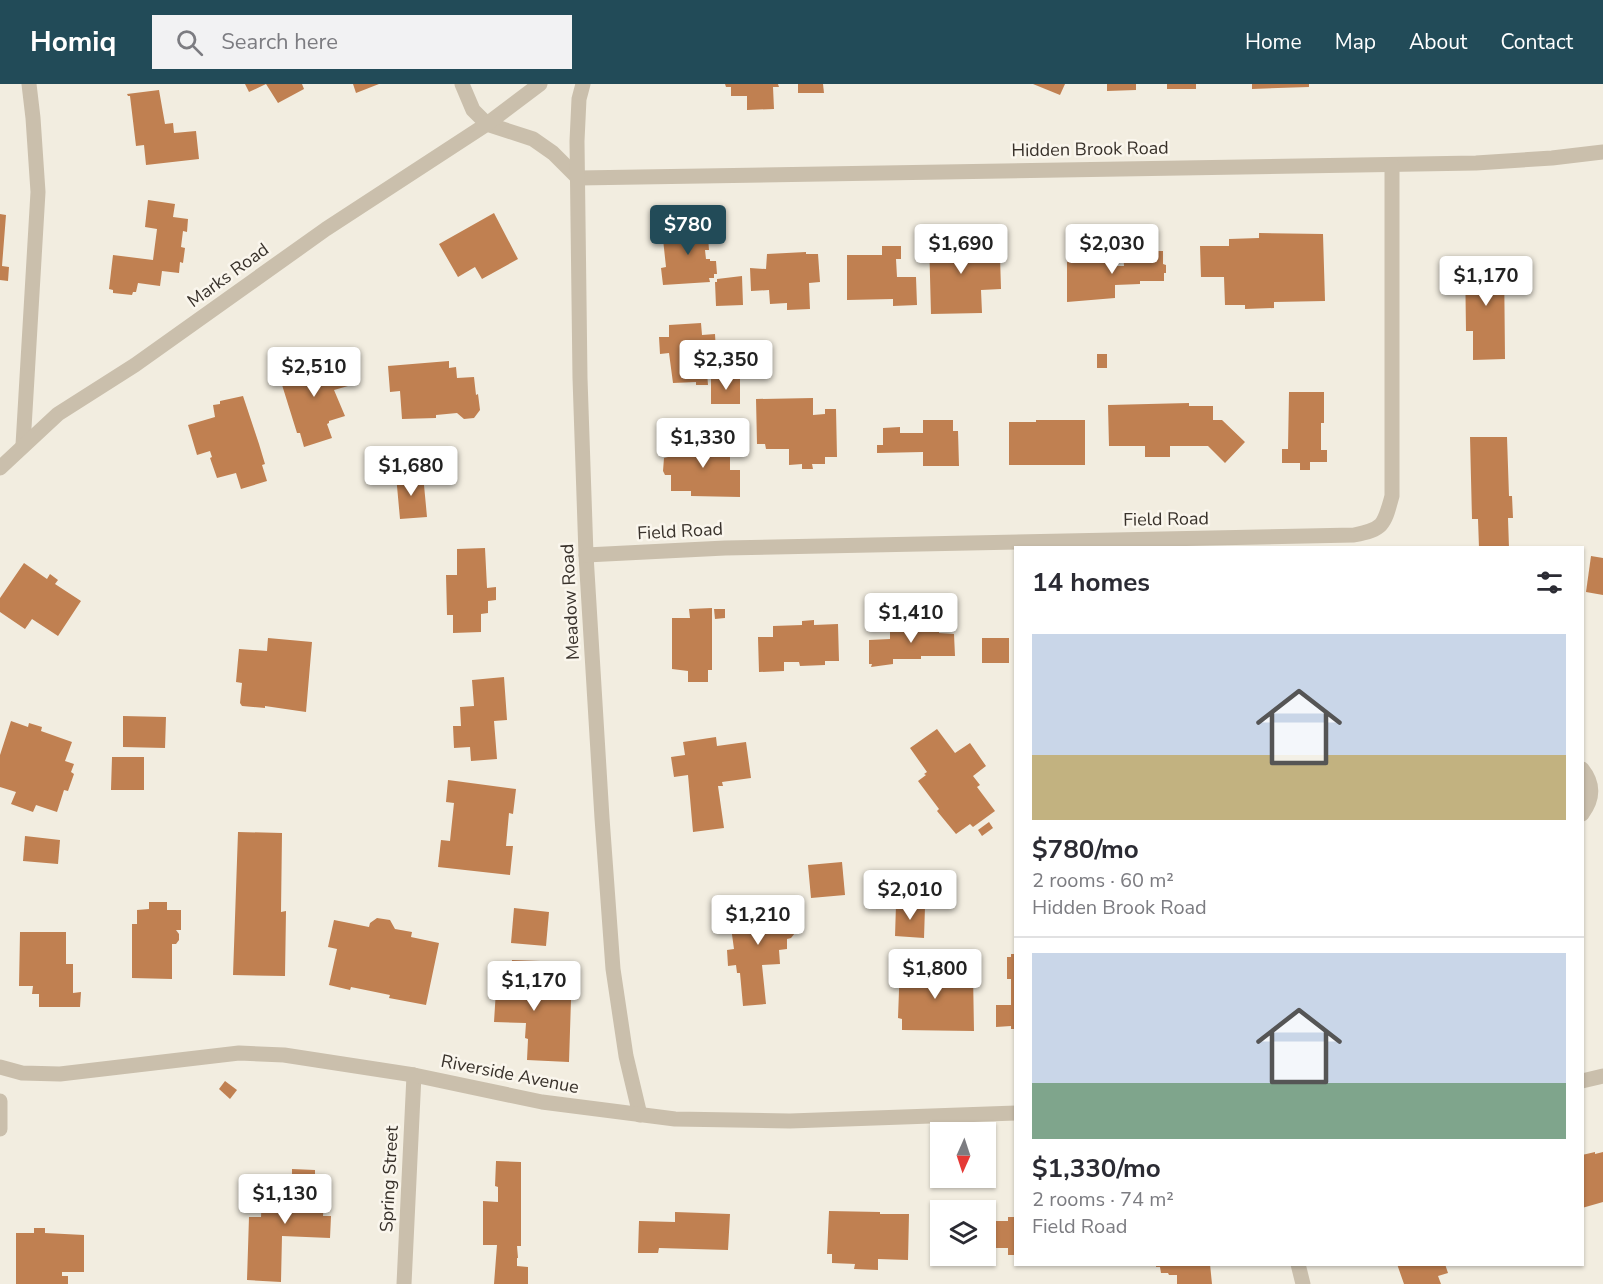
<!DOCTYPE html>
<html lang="en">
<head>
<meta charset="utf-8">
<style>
	:root { --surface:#fff; --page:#f2f2f3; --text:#2b2b33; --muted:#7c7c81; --line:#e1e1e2; --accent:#224b58 }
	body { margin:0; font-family:"Nunito Sans",sans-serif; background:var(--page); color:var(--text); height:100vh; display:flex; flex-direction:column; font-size:22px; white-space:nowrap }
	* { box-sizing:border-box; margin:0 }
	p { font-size:20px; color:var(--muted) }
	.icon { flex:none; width:33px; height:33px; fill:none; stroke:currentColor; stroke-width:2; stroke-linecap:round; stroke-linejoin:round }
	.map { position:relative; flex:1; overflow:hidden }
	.drawer { position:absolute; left:1014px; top:462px; width:570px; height:720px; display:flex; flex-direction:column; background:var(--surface); border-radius:0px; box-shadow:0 2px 4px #0004 }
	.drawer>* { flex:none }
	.needle { width:39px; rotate:183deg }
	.tools { position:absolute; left:930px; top:1038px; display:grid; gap:12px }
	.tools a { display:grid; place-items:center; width:66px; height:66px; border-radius:0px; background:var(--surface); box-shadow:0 2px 4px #0004; font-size:30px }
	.price { position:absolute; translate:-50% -51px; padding:0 14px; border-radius:6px; background:#fff; color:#222; font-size:20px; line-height:39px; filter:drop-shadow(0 2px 3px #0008) }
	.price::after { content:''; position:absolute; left:50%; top:36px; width:18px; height:14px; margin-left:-9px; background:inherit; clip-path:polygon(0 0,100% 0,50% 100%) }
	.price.current { background:var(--accent); color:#fff }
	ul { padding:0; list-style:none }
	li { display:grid; align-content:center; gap:12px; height:318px; padding:0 18px }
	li+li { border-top:2px solid var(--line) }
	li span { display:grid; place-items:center; height:186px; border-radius:0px; color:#555 }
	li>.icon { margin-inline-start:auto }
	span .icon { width:108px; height:108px; fill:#fffc; stroke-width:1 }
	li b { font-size:26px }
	h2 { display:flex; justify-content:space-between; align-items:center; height:72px; padding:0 18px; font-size:26px }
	header { display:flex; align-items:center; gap:36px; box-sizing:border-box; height:84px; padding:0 30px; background:var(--accent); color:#fff }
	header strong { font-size:28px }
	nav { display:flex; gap:33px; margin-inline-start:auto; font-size:21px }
	.search { width:420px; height:54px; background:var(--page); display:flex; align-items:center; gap:15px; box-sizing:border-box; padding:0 21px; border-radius:0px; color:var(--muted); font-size:22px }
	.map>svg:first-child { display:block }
	.building { fill:#c08051 }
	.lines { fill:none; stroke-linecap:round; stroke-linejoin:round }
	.service { stroke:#cabfac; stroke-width:15 }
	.minor { stroke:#cabfac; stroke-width:15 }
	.tertiary { stroke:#cabfac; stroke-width:15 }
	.labels { text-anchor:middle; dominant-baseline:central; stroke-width:5; stroke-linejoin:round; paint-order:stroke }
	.street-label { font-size:18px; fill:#39322b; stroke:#faf6ed }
</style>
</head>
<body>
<header>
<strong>Homiq</strong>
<div class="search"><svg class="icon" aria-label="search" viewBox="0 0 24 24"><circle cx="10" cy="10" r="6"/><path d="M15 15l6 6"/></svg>Search here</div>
<nav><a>Home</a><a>Map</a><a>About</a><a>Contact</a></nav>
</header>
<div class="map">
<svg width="1603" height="1200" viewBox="0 0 1603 1200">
	<rect width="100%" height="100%" fill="#f2ede0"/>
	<g class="building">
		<polygon points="245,0 302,0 304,5 278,19 266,0 249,8"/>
		<polygon points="353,0 379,0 356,9"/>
		<polygon points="725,0 778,0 779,3 773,3 774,25 747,26 747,12 731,12 731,3 726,3"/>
		<polygon points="798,0 823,0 824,9 798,9"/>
		<polygon points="1033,0 1065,0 1060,11"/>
		<polygon points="1107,0 1136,0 1136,6 1107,7"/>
		<rect x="1167" y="0" width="29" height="5"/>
		<polygon points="1252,0 1309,0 1309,3 1252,5"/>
		<polygon points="159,6 165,40 173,39 174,49 196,47 199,75 146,81 144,61 136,62 130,12 128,12 127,10"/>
		<polygon points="148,116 175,120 173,133 188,135 187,148 183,147 181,163 185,164 183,179 180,178 179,189 162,187 160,202 138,199 136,208 133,208 132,211 113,209 113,206 109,205 113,171 153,176 157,145 145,143"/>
		<polygon points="494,129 518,175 482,195 475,183 458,193 439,160"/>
		<polygon points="0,130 6,131 2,182 9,183 8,197 0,196"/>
		<polygon points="707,139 709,166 705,166 706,175 710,175 710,177 716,177 717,190 714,190 714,194 709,194 710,198 663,201 661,184 666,183 663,155 668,154 667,148 682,147 681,141"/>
		<polygon points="1259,149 1323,150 1325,217 1274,218 1274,224 1245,225 1245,221 1225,221 1224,193 1201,193 1200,162 1229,162 1229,155 1259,154"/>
		<polygon points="987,153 988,173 1000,172 1001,205 981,206 982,229 931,230 929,155"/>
		<polygon points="882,162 901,162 901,175 896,175 897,193 916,193 917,221 893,222 893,215 847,216 847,171 882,171"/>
		<polygon points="1123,167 1163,167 1163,180 1166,181 1166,189 1164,189 1164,197 1140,197 1140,200 1115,201 1115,214 1067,218 1067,176 1093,175 1093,178 1107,178 1107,182 1124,182"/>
		<polygon points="806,168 806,170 818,170 820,198 809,199 810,225 787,226 787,219 770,220 769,206 751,207 750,184 766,185 767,170"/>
		<polygon points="1504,173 1505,275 1473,276 1473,247 1466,247 1465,174"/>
		<polygon points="742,192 743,221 716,222 715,198 717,198 717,195"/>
		<polygon points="701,239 702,251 715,250 717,287 707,288 708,301 696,301 696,298 673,299 669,269 660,270 659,253 669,253 669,241"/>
		<rect x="1097" y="270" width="10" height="14"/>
		<polygon points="338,272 348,302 334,306 345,332 329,337 329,339 327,340 332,354 304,363 300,349 297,349 278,288 310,278 311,281"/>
		<rect x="747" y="274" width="9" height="12"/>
		<polygon points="449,277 449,284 456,283 457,294 474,293 476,311 478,310 480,326 474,334 464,335 457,329 436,331 436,334 402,335 400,307 390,308 388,282"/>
		<rect x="711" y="294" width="29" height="26"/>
		<polygon points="1289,308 1324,308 1324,339 1321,339 1321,366 1327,366 1327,378 1310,378 1310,386 1300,386 1300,379 1282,379 1282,365 1288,365"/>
		<polygon points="243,312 259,360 265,380 262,381 267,397 241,405 236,389 217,394 210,374 212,373 210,367 197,371 188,341 215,333 213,321 220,320 220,317"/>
		<polygon points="813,314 813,331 825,330 825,325 836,325 837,373 825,373 825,380 812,380 813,385 802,385 802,380 789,381 789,365 766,365 765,360 757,360 756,315"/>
		<polygon points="1189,319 1189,322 1213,322 1213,336 1222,336 1245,358 1225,379 1208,362 1170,362 1170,373 1145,373 1145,362 1109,362 1108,321"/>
		<polygon points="923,336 953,336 953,347 958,347 959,382 923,382 923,368 877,369 877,361 883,361 883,344 900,343 900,349 923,349"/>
		<polygon points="1036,336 1085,336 1085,381 1009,381 1009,338 1036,338"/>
		<polygon points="1470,353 1507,353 1509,412 1512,412 1513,434 1508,434 1509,464 1479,464 1478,435 1472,435"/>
		<polygon points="730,356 730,386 740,386 740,413 691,412 691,407 671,407 671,391 665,391 663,387 664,374 672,372 671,357"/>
		<polygon points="417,388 418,401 424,401 427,433 400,435 396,391"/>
		<polygon points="485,464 487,504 496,503 496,516 488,517 488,529 481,530 481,548 453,549 453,531 447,531 446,491 457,491 457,465"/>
		<polygon points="1591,472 1603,474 1603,511 1586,508"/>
		<polygon points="24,479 47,495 50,490 58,496 55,500 81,517 58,552 32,535 25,545 0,528 0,514"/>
		<polygon points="712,524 712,586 708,586 708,598 688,598 688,587 672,585 672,534 690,534 689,525"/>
		<polygon points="714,525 725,525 725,534 715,535"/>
		<polygon points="909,535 920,535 921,541 939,541 939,549 954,550 955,572 921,572 921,575 893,575 893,580 871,583 872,580 869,580 869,556 890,555 890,541 909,541"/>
		<polygon points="814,536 814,541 838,540 839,577 825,577 825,581 800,582 799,578 784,578 784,587 759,588 758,553 773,553 773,542 802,541 802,537"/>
		<polygon points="268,554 312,558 306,628 265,622 265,624 242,622 240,619 242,599 236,598 239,565 267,567"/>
		<rect x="982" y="554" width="27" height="25"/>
		<polygon points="504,593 507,636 494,637 497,675 471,677 470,663 454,664 453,642 461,642 460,623 474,622 472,596"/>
		<polygon points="123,632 166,633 165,664 123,663"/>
		<polygon points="11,637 28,643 29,639 42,643 41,647 72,658 65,677 74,680 71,688 74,690 68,707 64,706 57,728 36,721 33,728 11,720 16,708 0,703 0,671"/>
		<polygon points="937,645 955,669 970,659 986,682 973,692 980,701 977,703 995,727 973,743 970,740 956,750 937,727 939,725 918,697 926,691 924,690 927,688 910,664"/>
		<polygon points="716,653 717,662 746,658 751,694 722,698 723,702 718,702 724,744 693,748 688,691 674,693 671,673 685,671 683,658"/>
		<polygon points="112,673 144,673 144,706 111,706"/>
		<polygon points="448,696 516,705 513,730 509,729 506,762 513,762 510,791 438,783 441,756 450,757 454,719 446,718"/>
		<polygon points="989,738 993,744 982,752 978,746"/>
		<polygon points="238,748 282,749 281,828 286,827 285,892 233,891"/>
		<polygon points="25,752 60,756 58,780 23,777"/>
		<polygon points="842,778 845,811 811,814 808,781"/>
		<polygon points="149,818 167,818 167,826 181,826 181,846 176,846 179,850 179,856 176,860 172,860 172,895 132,894 132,840 137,840 137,826 149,825"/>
		<polygon points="783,818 784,832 789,831 793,836 795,849 791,854 787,855 787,865 779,866 780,880 762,881 766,920 743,922 740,889 737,889 736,881 728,882 727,866 734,865 729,829 750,827 749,821"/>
		<polygon points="896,821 925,822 924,854 895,852"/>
		<polygon points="514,824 549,828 546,862 511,859"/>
		<polygon points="377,834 390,836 395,845 412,848 411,853 439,859 426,921 389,914 390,911 351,903 350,906 329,901 337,865 328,863 334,836 369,843 370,839"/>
		<polygon points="20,848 66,848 66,880 73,880 73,909 81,908 80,923 39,923 39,910 32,910 33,902 19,902"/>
		<polygon points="1011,870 1016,870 1016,945 1011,945 1011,942 996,943 996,921 1011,921 1011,895 1007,895 1007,873 1011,873"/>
		<polygon points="512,876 540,877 539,914 571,916 569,978 527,976 528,955 525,954 526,939 494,938 497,890 512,890"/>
		<polygon points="900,879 926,879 925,896 941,896 942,889 973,890 974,947 902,946 902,935 898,934"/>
		<polygon points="225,997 237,1006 230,1015 219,1005"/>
		<polygon points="1595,1068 1595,1070 1603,1068 1603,1118 1582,1124 1582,1071"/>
		<polygon points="496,1077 521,1078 521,1162 517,1162 518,1174 517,1174 517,1182 528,1183 528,1200 494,1200 497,1161 483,1161 483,1117 498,1118 498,1103 495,1102"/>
		<polygon points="292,1085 315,1086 315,1098 319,1098 319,1115 324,1115 323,1132 331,1132 330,1154 282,1152 281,1198 247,1196 249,1133 261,1133 262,1112 287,1112 288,1096 292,1096"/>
		<polygon points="829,1127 880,1128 880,1130 909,1130 908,1176 878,1175 878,1186 854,1185 855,1180 832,1179 832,1170 827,1170"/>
		<polygon points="675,1128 730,1130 728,1166 659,1164 658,1169 638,1169 639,1137 675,1138"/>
		<polygon points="1008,1133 1016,1133 1016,1171 1008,1171 1008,1164 996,1164 996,1137 1008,1137"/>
		<polygon points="34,1144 45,1144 45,1149 84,1151 84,1188 62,1188 62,1192 68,1192 68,1200 16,1200 16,1149 34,1149"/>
		<polygon points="1156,1180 1210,1180 1212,1200 1177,1200 1177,1191 1169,1191 1168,1189 1161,1189 1160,1183 1156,1183"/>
		<polygon points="1397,1180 1445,1180 1448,1189 1438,1192 1441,1200 1404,1200"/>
	</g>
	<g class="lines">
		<polyline class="service" points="0,1017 0,1045"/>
		<g class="minor">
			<polyline points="462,0 473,26 487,40 533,55 553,69 578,94 1476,79 1552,74 1603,68"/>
			<polyline points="583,0 579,15 577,57 580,294 586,471 602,734 613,885 626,972 640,1031"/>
			<polyline points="23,361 38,108 33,34 29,0"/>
			<polyline points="0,384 58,330 135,281 326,145 487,40 540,0"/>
			<path d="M586 471 725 464 1354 451C1384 445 1384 441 1392 412V81"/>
			<path d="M1582 685C1594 700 1593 715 1582 730"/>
			<polyline points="1298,1180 1303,1200"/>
			<polyline points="404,1200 414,991"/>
		</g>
		<g class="tertiary">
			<polyline points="0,983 22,989 60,990 239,969 284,971 414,991 542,1018 675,1035 790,1037 1016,1029"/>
			<polyline points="1582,997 1603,992"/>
		</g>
	</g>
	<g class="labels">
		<g class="street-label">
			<text transform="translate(1090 65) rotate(-1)">Hidden Brook Road</text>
			<text transform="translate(228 191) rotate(-36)">Marks Road</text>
			<text transform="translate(1166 435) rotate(-1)">Field Road</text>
			<text transform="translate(680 447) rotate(-3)">Field Road</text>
			<text transform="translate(570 518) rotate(-93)">Meadow Road</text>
			<text transform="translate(510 990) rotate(11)">Riverside Avenue</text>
			<text transform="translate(389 1095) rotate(-87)">Spring Street</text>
		</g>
	</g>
</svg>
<div class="tools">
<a><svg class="needle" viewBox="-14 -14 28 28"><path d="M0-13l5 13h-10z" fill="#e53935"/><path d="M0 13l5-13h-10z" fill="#7c7c81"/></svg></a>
<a><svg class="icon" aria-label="layers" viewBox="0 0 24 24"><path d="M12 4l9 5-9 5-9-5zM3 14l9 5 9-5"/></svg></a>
</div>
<b class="price current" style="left:688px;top:172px">$780</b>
<b class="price" style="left:961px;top:191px">$1,690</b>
<b class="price" style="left:1112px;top:191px">$2,030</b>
<b class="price" style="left:1486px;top:223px">$1,170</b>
<b class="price" style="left:726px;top:307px">$2,350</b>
<b class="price" style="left:314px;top:314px">$2,510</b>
<b class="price" style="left:703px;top:385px">$1,330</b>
<b class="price" style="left:411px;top:413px">$1,680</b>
<b class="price" style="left:911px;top:560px">$1,410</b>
<b class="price" style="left:910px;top:837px">$2,010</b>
<b class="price" style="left:758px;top:862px">$1,210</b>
<b class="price" style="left:935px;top:916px">$1,800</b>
<b class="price" style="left:534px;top:928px">$1,170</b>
<b class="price" style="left:285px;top:1141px">$1,130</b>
<section class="drawer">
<h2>14 homes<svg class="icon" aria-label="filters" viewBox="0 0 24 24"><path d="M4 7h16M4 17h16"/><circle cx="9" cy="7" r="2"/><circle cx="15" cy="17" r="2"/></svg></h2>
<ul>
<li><span style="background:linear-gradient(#c9d6e8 65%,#c2b280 0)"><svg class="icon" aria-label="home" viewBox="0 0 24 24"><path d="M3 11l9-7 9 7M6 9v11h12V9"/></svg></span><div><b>$780/mo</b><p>2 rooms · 60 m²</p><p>Hidden Brook Road</p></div></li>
<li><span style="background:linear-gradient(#c9d6e8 70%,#7fa58c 0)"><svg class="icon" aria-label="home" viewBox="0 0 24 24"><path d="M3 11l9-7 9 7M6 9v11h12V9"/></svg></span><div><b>$1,330/mo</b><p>2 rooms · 74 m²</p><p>Field Road</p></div></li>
</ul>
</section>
</div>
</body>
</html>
